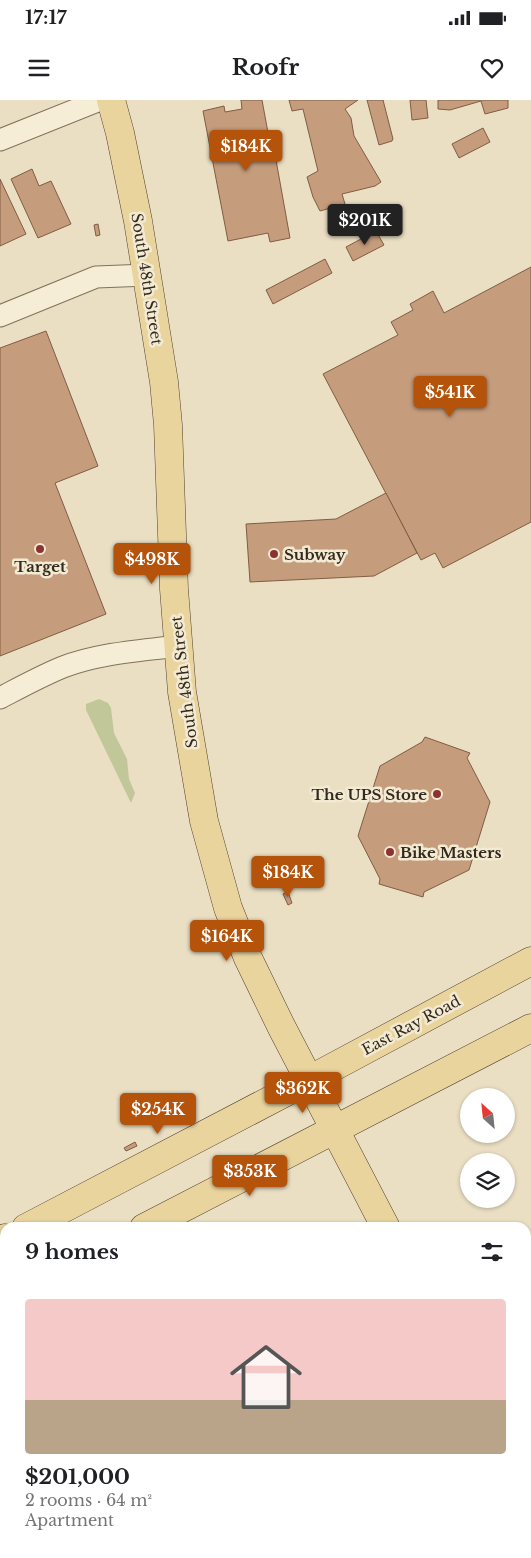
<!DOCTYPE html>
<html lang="en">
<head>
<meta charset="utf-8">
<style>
	:root { --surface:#fff; --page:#f6f6f6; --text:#202124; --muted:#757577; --accent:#b45309 }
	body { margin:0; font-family:"Libre Baskerville",serif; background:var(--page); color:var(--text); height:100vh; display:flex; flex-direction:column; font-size:19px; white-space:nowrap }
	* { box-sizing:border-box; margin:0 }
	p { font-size:16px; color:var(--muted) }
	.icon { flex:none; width:28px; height:28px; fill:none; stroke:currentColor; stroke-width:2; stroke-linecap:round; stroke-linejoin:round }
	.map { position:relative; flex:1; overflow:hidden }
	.side { position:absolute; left:0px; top:1122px; width:531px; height:336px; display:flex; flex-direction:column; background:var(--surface); border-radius:15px 15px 0 0; box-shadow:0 1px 4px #0004 }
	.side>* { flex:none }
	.needle { width:32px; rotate:333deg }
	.controls { position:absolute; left:460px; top:988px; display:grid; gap:10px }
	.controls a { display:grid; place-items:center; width:55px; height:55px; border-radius:50%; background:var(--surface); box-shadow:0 1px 4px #0004; font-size:25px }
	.price { position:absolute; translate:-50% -42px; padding:0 11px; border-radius:5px; background:var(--accent); color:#fff; font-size:16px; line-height:32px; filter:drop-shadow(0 1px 2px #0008) }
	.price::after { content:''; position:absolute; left:50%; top:30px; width:15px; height:11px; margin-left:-8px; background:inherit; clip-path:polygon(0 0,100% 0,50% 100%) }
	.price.on { background:#222; color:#fff }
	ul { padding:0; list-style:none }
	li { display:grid; align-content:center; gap:10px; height:265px; padding:0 25px }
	li span { display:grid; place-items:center; height:155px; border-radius:5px; color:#555 }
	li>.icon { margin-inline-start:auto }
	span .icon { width:90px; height:90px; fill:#fffc; stroke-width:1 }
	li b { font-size:21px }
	h2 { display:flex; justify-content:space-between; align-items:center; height:60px; padding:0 25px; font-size:21px }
	.status { display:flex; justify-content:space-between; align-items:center; height:35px; padding:0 25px; background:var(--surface); direction:ltr }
	.status svg { height:14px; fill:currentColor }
	header { display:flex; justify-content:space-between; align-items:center; height:65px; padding:0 25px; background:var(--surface); font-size:22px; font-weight:700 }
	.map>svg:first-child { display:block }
	.green { fill:#c1c798 }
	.building { fill:#c59c7c; stroke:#805d43 }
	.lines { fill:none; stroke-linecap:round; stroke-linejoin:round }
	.minor-casing { stroke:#83715c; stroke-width:23 }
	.major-casing { stroke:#514030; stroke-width:29 }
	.minor { stroke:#f6edd6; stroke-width:21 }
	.major { stroke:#ead49e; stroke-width:28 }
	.poi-dot { fill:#8d3231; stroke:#f2ead2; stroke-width:2 }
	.labels { text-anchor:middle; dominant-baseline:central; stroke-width:5; stroke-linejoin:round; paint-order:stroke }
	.street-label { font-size:15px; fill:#34291e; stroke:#f2ead2 }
	.poi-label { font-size:15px; font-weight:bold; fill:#34291e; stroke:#f2ead2; text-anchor:start }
</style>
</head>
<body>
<div class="status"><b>17:17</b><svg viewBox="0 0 49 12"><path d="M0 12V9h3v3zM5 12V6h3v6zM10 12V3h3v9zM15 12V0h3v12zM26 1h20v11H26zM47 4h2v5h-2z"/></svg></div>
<header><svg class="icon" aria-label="menu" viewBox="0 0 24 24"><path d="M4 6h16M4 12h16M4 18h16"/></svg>Roofr<svg class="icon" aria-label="heart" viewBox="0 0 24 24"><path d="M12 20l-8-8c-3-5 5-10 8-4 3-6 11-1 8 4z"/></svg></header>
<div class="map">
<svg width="531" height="1458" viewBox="0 0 531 1458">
	<rect width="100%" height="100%" fill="#eadfc3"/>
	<polygon class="green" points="99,599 108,603 111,608 114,633 127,659 129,679 135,693 131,703 86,610 86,604"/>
	<g class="building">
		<polygon points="241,0 262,0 273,60 276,60 290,138 270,142 268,133 228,141 203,11 224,6 225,12 242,9"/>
		<polygon points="289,0 358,0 345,9 351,18 354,36 381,82 375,86 342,94 345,104 320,111 313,97 307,77 318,71 303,9 292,11"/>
		<polygon points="367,0 383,0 393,39 392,41 379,45"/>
		<polygon points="410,0 426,0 428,18 412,20"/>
		<polygon points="438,0 508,0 508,8 485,14 481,1 450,10 438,9"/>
		<polygon points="483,28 490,42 459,58 452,44"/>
		<polygon points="32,69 39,86 51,81 71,124 38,138 11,79"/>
		<polygon points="0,79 26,134 0,146"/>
		<polygon points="98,124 100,135 96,136 94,125"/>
		<polygon points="376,131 384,145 353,161 346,147"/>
		<polygon points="325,159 332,173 273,204 266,190"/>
		<polygon points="531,167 531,422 443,468 435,453 421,460 323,274 398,235 391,222 413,210 410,204 433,191 444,213"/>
		<polygon points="46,231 98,366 55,383 106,514 0,556 0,248"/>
		<polygon points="386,393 417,453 374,476 250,482 246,424 336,419"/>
		<polygon points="425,637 470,653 467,658 490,702 469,770 424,792 423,797 379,784 380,779 358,736 380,666 422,642"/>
		<polygon points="288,792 292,803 288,805 283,794"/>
		<polygon points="489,989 491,994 487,996 478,996 478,995"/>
		<polygon points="135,1042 137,1046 126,1051 124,1048"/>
		<polygon points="531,1170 531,1234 526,1225 526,1172"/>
	</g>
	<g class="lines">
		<g class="minor-casing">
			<g id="minor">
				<polyline points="0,40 100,0"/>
				<polyline points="0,216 96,177 148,175"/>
				<path d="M0 598C21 587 41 576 63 567 99 553 140 551 178 546"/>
				<polyline points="526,1319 531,1317"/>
				<polyline points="203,1458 211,1454"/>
			</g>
		</g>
		<g class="major-casing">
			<g id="major">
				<polyline points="111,0 120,33 138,121 164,282 168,325 174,489 182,592 204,721 228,808 248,858 281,926 386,1128"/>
				<polyline points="26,1128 309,980 531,861"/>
				<polyline points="144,1128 531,928"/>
				<polyline points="0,1141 5,1138"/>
				<polyline points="0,1203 5,1201"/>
				<polyline points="526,1401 531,1410"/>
			</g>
		</g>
		<use href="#minor" class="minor"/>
		<use href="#major" class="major"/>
	</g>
	<g class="poi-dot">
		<circle cx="40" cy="449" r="5"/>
		<circle cx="274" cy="454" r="5"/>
		<circle cx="437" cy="694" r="5"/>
		<circle cx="390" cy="752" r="5"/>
	</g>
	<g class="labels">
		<g class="street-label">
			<text transform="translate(147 179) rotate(81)">South 48th Street</text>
			<text transform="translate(184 582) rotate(-97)">South 48th Street</text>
			<text transform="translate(411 925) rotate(-28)">East Ray Road</text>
		</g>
		<g class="poi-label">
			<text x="284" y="454">Subway</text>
			<text x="40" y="466" text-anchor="middle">Target</text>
			<text x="427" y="694" text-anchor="end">The UPS Store</text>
			<text x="400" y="752">Bike Masters</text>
		</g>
	</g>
</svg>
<div class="controls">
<a><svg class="needle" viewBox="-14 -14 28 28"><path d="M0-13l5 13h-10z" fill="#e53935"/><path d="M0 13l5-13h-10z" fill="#757577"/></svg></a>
<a><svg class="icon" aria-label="layers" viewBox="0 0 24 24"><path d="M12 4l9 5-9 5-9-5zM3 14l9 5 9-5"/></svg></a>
</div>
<b class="price" style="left:246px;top:72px">$184K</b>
<b class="price on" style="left:365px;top:146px">$201K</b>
<b class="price" style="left:450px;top:318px">$541K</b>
<b class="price" style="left:152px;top:485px">$498K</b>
<b class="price" style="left:288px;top:798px">$184K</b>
<b class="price" style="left:227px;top:862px">$164K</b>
<b class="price" style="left:303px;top:1014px">$362K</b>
<b class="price" style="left:158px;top:1035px">$254K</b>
<b class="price" style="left:250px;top:1097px">$353K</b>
<section class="side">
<h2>9 homes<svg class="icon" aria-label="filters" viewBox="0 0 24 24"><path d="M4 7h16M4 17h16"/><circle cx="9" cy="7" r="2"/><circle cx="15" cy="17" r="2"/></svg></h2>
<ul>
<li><span style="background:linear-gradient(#f6c9c9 65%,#b9a48a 0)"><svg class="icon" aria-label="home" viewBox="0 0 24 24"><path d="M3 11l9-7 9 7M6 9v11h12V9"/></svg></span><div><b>$201,000</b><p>2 rooms · 64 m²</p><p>Apartment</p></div></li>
</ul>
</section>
</div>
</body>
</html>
